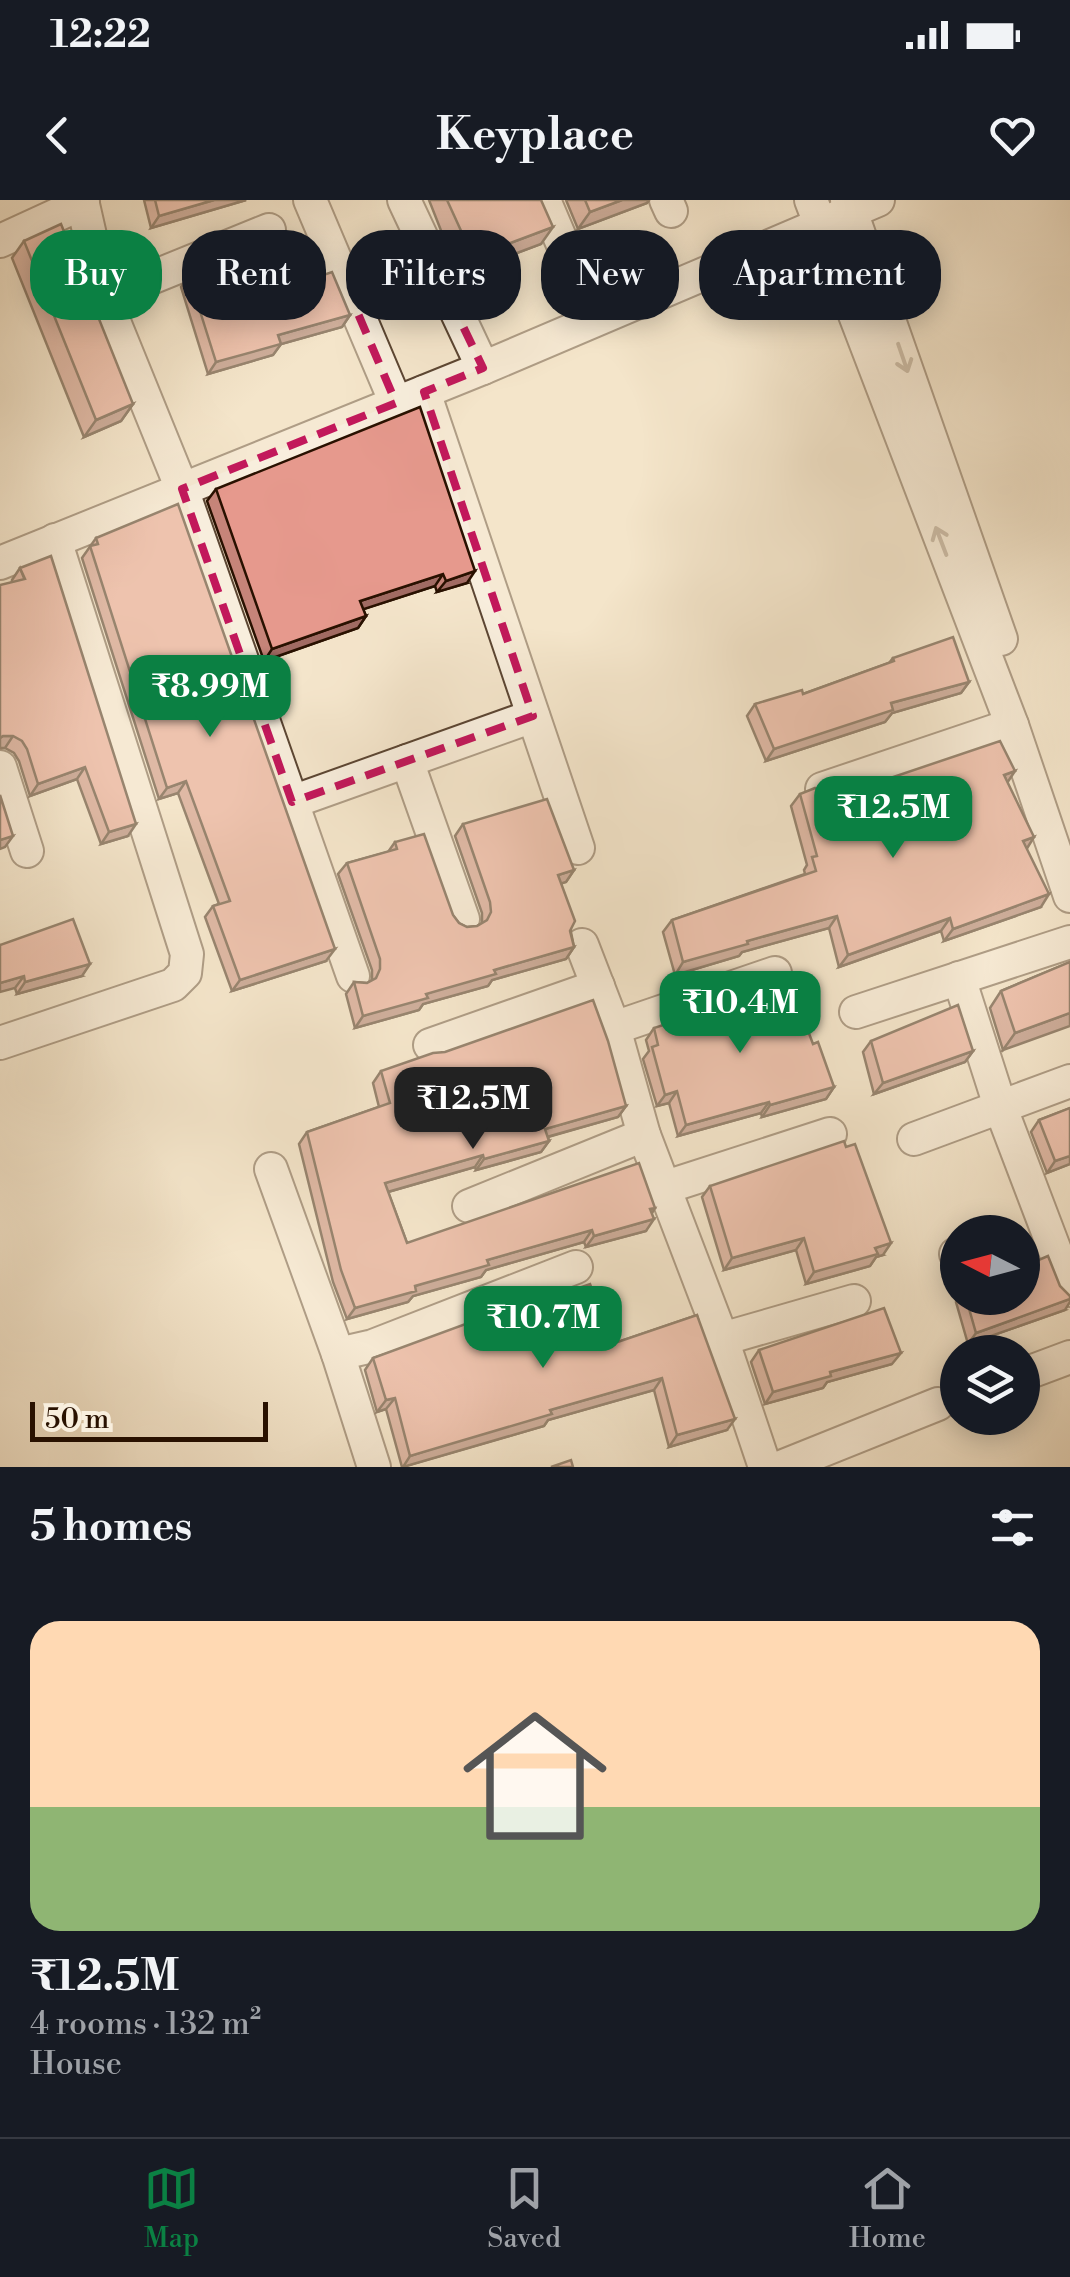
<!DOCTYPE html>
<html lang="en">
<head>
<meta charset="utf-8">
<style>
	:root { --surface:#171b24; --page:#20242c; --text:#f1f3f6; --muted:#9ea1a6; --line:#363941; --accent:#0b8043 }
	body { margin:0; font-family:"Libre Bodoni",serif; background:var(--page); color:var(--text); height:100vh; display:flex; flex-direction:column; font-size:38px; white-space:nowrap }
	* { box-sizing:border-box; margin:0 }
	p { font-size:32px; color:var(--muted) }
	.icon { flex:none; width:55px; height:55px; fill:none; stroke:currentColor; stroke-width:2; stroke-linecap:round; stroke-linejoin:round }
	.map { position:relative; height:1267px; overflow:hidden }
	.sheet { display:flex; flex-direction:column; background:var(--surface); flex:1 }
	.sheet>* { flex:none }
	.hud { position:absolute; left:30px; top:30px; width:1010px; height:90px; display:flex; gap:20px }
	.needle { width:65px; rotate:276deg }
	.fabs { position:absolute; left:940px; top:1015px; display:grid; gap:20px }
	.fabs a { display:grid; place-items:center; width:100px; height:100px; border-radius:50%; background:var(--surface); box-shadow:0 5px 25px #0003; font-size:50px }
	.scale { position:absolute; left:30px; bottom:25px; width:238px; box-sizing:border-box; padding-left:10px; border:5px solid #291100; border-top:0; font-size:28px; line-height:35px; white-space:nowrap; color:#291100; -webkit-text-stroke:8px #f8eedd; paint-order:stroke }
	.price { position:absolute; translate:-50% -85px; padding:0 22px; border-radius:20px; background:var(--accent); color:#fff; font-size:32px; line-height:65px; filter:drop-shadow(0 2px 5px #0008) }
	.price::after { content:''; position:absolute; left:50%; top:60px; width:30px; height:22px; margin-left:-15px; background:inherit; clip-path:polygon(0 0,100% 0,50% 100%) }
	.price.active { background:#222; color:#fff }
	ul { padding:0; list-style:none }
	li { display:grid; align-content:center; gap:20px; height:530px; padding:0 30px }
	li+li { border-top:2px solid var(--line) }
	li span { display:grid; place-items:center; height:310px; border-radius:30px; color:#555 }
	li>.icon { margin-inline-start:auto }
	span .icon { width:180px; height:180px; fill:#fffc; stroke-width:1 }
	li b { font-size:42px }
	h2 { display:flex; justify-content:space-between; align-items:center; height:120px; padding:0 30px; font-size:42px }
	.tag { padding:0 35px; border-radius:40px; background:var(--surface); box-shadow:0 5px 25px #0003; font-size:35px; line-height:90px }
	.tag.active { background:var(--accent); color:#fff }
	.status { display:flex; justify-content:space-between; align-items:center; height:70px; padding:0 50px; background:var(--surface); direction:ltr }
	.status svg { height:28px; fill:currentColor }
	header { display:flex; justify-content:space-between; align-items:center; height:130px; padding:0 30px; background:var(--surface); font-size:45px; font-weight:800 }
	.tabs { display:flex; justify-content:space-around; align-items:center; height:140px; border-top:2px solid var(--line); background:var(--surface); font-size:28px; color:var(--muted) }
	.tabs a { display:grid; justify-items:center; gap:5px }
	.tabs .active { color:var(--accent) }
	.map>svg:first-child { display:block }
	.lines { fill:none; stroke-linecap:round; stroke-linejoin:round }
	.street-casing { stroke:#5c4633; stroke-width:36 }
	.street { stroke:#f8eedd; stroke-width:32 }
	.wall { fill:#c68479; stroke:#291100; stroke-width:2.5 }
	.shaded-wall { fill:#a16b63; stroke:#291100; stroke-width:2.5 }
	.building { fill:#e6998d; stroke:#291100; stroke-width:2.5 }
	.oneway { stroke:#9b8b7a }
	.marked { fill:none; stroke:#c2185b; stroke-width:8; stroke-dasharray:20 12; stroke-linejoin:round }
</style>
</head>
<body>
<div class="status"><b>12:22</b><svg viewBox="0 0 49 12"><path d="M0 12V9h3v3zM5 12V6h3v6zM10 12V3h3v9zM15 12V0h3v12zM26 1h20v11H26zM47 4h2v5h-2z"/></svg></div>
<header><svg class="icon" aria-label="back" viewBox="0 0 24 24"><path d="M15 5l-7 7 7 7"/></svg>Keyplace<svg class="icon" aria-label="heart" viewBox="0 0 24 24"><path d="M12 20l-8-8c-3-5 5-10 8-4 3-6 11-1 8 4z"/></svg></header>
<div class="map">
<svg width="1070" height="1267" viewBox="0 0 1070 1267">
	<rect width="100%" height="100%" fill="#f4e5cb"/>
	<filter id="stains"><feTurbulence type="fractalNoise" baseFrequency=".002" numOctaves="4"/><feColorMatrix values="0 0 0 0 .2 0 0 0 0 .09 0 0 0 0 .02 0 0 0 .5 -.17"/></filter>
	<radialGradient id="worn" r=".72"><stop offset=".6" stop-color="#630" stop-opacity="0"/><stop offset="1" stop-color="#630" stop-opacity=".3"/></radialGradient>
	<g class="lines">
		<g class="street-casing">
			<g id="street">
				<polyline points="82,0 104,97 182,289 353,776"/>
				<polyline points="310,0 396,203"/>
				<polyline points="404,0 483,168"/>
				<polyline points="544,0 572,66"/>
				<polyline points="666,0 671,11"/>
				<polyline points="811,0 1012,525 1070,696"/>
				<polyline points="847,0 1001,439"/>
				<polyline points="0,41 83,3"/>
				<polyline points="104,97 269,30"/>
				<polyline points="356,109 436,70"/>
				<polyline points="424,192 578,648"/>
				<polyline points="0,363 483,168 878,0"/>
				<polyline points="407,561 463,719"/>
				<polyline points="0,567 27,651"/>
				<polyline points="822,589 1012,525"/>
				<polyline points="292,602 533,516"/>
				<polyline points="582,745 614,828 644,935 722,1139 765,1267"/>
				<polyline points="959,778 1000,906 1070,1090"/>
				<polyline points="856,812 1070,742"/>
				<polyline points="614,828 775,773"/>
				<polyline points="0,843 173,785 185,773 187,754 55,340"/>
				<polyline points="430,845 598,786"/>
				<polyline points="914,939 1070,881"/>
				<polyline points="271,969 338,1154 374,1267"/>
				<polyline points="663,988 830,934"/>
				<polyline points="469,1006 644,935"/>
				<polyline points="956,1054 958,1053"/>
				<polyline points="722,1139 854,1101"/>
				<polyline points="338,1154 373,1146 576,1067"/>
				<polyline points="1022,1175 1070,1157"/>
				<polyline points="781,1267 938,1204"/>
			</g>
		</g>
		<use href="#street" class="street"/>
	</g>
	<g class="wall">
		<polygon points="144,0 246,0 151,28"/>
		<polygon points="429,0 541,0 541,44 461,74 442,33"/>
		<polygon points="566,0 649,0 647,3 578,29"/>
		<polygon points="24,41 133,204 121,221 84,237 12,58"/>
		<polygon points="189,76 350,115 342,127 281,144 273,155 208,174 181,87"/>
		<polygon points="216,289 467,383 437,392 435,386 363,409 366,416 358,428 264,461 207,301"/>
		<polygon points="96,338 326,761 232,791 205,717 213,706 219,704 178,593 159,599 82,358"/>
		<polygon points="20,368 128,636 101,644 77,579 30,596 19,561 14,553 5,548 0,548 12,380"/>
		<polygon points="893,458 969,482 961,493 892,513 885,522 766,561 747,516 755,504 803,494 889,463"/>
		<polygon points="1007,583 1041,707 944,741 941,731 839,767 829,728 742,752 739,756 675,775 663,732 672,720 805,674 804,670 807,665 791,606 800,594 826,596"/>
		<polygon points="463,624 574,670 566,682 561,683 574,747 566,759 492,780 488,786 423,804 419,810 355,828 346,794 354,782 367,783 372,780 372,770 338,674 347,663 388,652 395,642 459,723 467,727 477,726 482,723 482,713 455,636"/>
		<polygon points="0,745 82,776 17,794"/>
		<polygon points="1070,762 1003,850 990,808 1001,791"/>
		<polygon points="654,828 813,844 834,887 826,899 762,917 761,913 678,936 669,903 657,906 643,859 649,851 646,840"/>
		<polygon points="871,841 973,851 965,862 874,894 863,852"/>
		<polygon points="381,871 626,906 618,917 548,937 549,941 541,952 476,970 475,967 388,992 407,1043 655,1008 652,1013 646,1031 586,1047 584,1042 486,1070 481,1077 413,1096 408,1102 347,1119 333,1082 299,944 307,932 379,907 373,883"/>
		<polygon points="1070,908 1070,964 1047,973 1031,932 1039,920"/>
		<polygon points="710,986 883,1055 876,1057 870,1066 806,1084 796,1050 724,1070 702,997"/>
		<polygon points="960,1098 1022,1098 1065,1110 968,1144 956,1102"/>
		<polygon points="511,1112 612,1144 697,1115 727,1230 669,1247 654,1190 548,1220 544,1226 402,1267 386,1209 377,1212 365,1170 373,1158"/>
		<polygon points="759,1150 892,1164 827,1182 823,1188 765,1204 751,1162"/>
	</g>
	<g class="shaded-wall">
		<polygon points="214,0 246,0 151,28 159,16"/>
		<polygon points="622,0 649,0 647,3 578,29 590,12"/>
		<polygon points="553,27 541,44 461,74 473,57"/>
		<polygon points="350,115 342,127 281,144 273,155 208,174 216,162 278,135"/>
		<polygon points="133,204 121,221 84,237 96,220"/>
		<polygon points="475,371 467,383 437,392 446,381"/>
		<polygon points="443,374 435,386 352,413 360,401"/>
		<polygon points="366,416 358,428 264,461 272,449"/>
		<polygon points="969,482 961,493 892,513 885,522 766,561 774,549 891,503"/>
		<polygon points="3,536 13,536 5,548 0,548 0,538"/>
		<polygon points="85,567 77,579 30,596 38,584"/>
		<polygon points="1015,571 1007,583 1004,575"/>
		<polygon points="186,581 178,593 159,599 167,588"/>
		<polygon points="136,624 128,636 101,644 109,632"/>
		<polygon points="13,636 5,647 0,649 0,640"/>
		<polygon points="1034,637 1026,650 1023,641"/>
		<polygon points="574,670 566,682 550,687 558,675"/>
		<polygon points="1049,694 1041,707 944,741 953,729"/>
		<polygon points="837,716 829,728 742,752 739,756 675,775 683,762 747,741"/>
		<polygon points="950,718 941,731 839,767 848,755"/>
		<polygon points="574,747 566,759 492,780 488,786 423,804 419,810 355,828 363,816 494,770"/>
		<polygon points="335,749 326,761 232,791 240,780"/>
		<polygon points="90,764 82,776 17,794 25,782"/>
		<polygon points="24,776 15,788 0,792 0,783"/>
		<polygon points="1070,813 1070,826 1003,850 1015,833"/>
		<polygon points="973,851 965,862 874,894 883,883"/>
		<polygon points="834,887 826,899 762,917 770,905"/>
		<polygon points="677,891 669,903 657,906 665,895"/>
		<polygon points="769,902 761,913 678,936 686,925"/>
		<polygon points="626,906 618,917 536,940 545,929"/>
		<polygon points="549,941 541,952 476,970 484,959"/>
		<polygon points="483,955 475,967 377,995 385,983"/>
		<polygon points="1070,956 1070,964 1047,973 1055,961"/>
		<polygon points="654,1019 646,1031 586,1047 594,1036"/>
		<polygon points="592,1030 584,1042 486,1070 481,1077 413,1096 408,1102 347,1119 355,1108 415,1086 487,1060"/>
		<polygon points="804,1038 796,1050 724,1070 732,1058"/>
		<polygon points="891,1043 883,1055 876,1057 870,1066 806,1084 814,1072 875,1048"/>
		<polygon points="1070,1099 1070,1102 1065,1110 968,1144 976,1133"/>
		<polygon points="901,1153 892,1164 827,1182 823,1188 765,1204 773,1192 830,1172"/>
		<polygon points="662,1178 654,1190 548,1220 544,1226 403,1267 410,1256 550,1210"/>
		<polygon points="395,1198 386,1209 377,1212 386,1200"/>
		<polygon points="735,1219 727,1230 669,1247 677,1235"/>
	</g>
	<g class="building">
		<polygon points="155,0 214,0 159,16"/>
		<polygon points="447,0 541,0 553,27 473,57"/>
		<polygon points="585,0 622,0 590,12"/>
		<polygon points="61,24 133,204 96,220 24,41"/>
		<polygon points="249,51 265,95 332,72 350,115 278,135 281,144 216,162 189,76"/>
		<polygon points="420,207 475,371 446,381 443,374 360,401 366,416 272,449 216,289"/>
		<polygon points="178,304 335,749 240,780 213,706 230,701 186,581 167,588 90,346 98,344 96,338"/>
		<polygon points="51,356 136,624 109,632 85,567 38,584 27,549 22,541 13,536 3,536 0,538 0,385 25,379 20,368"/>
		<polygon points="953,437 969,482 891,503 893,510 774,549 755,504 802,490 803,494 894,461 893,458"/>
		<polygon points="1000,541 1015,571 1004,575 1034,637 1023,641 1049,694 953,729 950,718 848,755 837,716 747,741 748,744 683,762 672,720 816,671 812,657 817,656 800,594 815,588 826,596 837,596"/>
		<polygon points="0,595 13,636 0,640"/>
		<polygon points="547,599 574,670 558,675 575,721 570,731 574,747 494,770 496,774 426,794 428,798 363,816 354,782 367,783 376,778 380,769 380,759 347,663 397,649 395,642 424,634 453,715 459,723 467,727 477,726 487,720 491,712 490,702 463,624"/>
		<polygon points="73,719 90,764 25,782 24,776 0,783 0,745"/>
		<polygon points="1070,762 1070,813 1015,833 1001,791"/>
		<polygon points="790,783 813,844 818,842 834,887 770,905 769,902 686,925 677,891 665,895 652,847 658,845 654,828"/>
		<polygon points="593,800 608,841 626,906 545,929 549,941 484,959 483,955 385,983 407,1043 639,963 655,1008 650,1009 654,1019 594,1036 592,1030 487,1060 489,1065 415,1086 416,1091 355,1108 341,1070 307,932 390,903 381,871 433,853 445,852"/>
		<polygon points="958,805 973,851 883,883 871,841"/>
		<polygon points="1070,908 1070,956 1055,961 1039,920"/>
		<polygon points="844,941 846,947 855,944 891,1043 875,1048 878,1054 814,1072 804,1038 732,1058 710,986"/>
		<polygon points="1048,1056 1060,1086 1070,1096 1070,1099 976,1133 966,1098 1022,1098 1022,1067"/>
		<polygon points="590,1084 612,1144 697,1115 735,1219 677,1235 662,1178 550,1210 552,1214 410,1256 395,1198 386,1200 373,1158 509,1108 511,1112"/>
		<polygon points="884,1108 901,1153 830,1172 831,1176 773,1192 759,1150"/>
		<polygon points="571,1260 573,1267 551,1267"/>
	</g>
	<defs><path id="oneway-shaft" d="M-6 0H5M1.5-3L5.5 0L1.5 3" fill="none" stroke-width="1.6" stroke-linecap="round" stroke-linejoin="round" transform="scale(2.5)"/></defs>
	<g class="oneway">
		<use href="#oneway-shaft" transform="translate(903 158) rotate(71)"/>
		<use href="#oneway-shaft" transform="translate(941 341) rotate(-111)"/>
	</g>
	<path d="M0 0H1070V1267H0ZM436 70 483 168 424 192 533 516 292 602 182 289 396 203 356 109Z" fill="#f4e5cb" fill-opacity=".55" fill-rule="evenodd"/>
	<path class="marked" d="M436 70 483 168 424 192 533 516 292 602 182 289 396 203 356 109Z"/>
	<rect width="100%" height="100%" filter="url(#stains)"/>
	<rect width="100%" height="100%" fill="url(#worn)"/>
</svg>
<div class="fabs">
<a><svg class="needle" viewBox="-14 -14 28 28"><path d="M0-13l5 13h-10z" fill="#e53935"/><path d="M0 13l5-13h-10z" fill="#9ea1a6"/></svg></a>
<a><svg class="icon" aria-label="layers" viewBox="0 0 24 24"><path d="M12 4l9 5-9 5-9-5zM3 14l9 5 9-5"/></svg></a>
</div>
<div class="scale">50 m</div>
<b class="price" style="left:210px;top:540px">₹8.99M</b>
<b class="price" style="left:893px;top:661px">₹12.5M</b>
<b class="price" style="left:740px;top:856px">₹10.4M</b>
<b class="price active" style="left:473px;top:952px">₹12.5M</b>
<b class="price" style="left:543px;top:1171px">₹10.7M</b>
<div class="hud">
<a class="tag active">Buy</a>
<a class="tag">Rent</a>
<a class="tag">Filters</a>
<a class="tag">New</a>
<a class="tag">Apartment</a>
</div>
</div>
<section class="sheet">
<h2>5 homes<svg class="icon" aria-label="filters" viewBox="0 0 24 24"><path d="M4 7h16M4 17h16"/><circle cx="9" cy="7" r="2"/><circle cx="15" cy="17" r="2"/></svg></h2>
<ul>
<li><span style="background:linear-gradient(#ffd9b3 60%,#8fb573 0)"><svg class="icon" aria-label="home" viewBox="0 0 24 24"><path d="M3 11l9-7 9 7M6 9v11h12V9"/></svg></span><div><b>₹12.5M</b><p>4 rooms · 132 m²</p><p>House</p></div></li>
</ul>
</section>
<nav class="tabs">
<a class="active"><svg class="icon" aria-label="map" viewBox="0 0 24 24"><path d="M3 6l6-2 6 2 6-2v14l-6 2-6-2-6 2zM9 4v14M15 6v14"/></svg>Map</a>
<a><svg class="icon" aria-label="saved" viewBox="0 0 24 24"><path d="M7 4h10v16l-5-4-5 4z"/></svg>Saved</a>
<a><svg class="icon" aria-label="home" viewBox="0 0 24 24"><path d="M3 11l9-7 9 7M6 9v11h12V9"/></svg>Home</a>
</nav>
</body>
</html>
